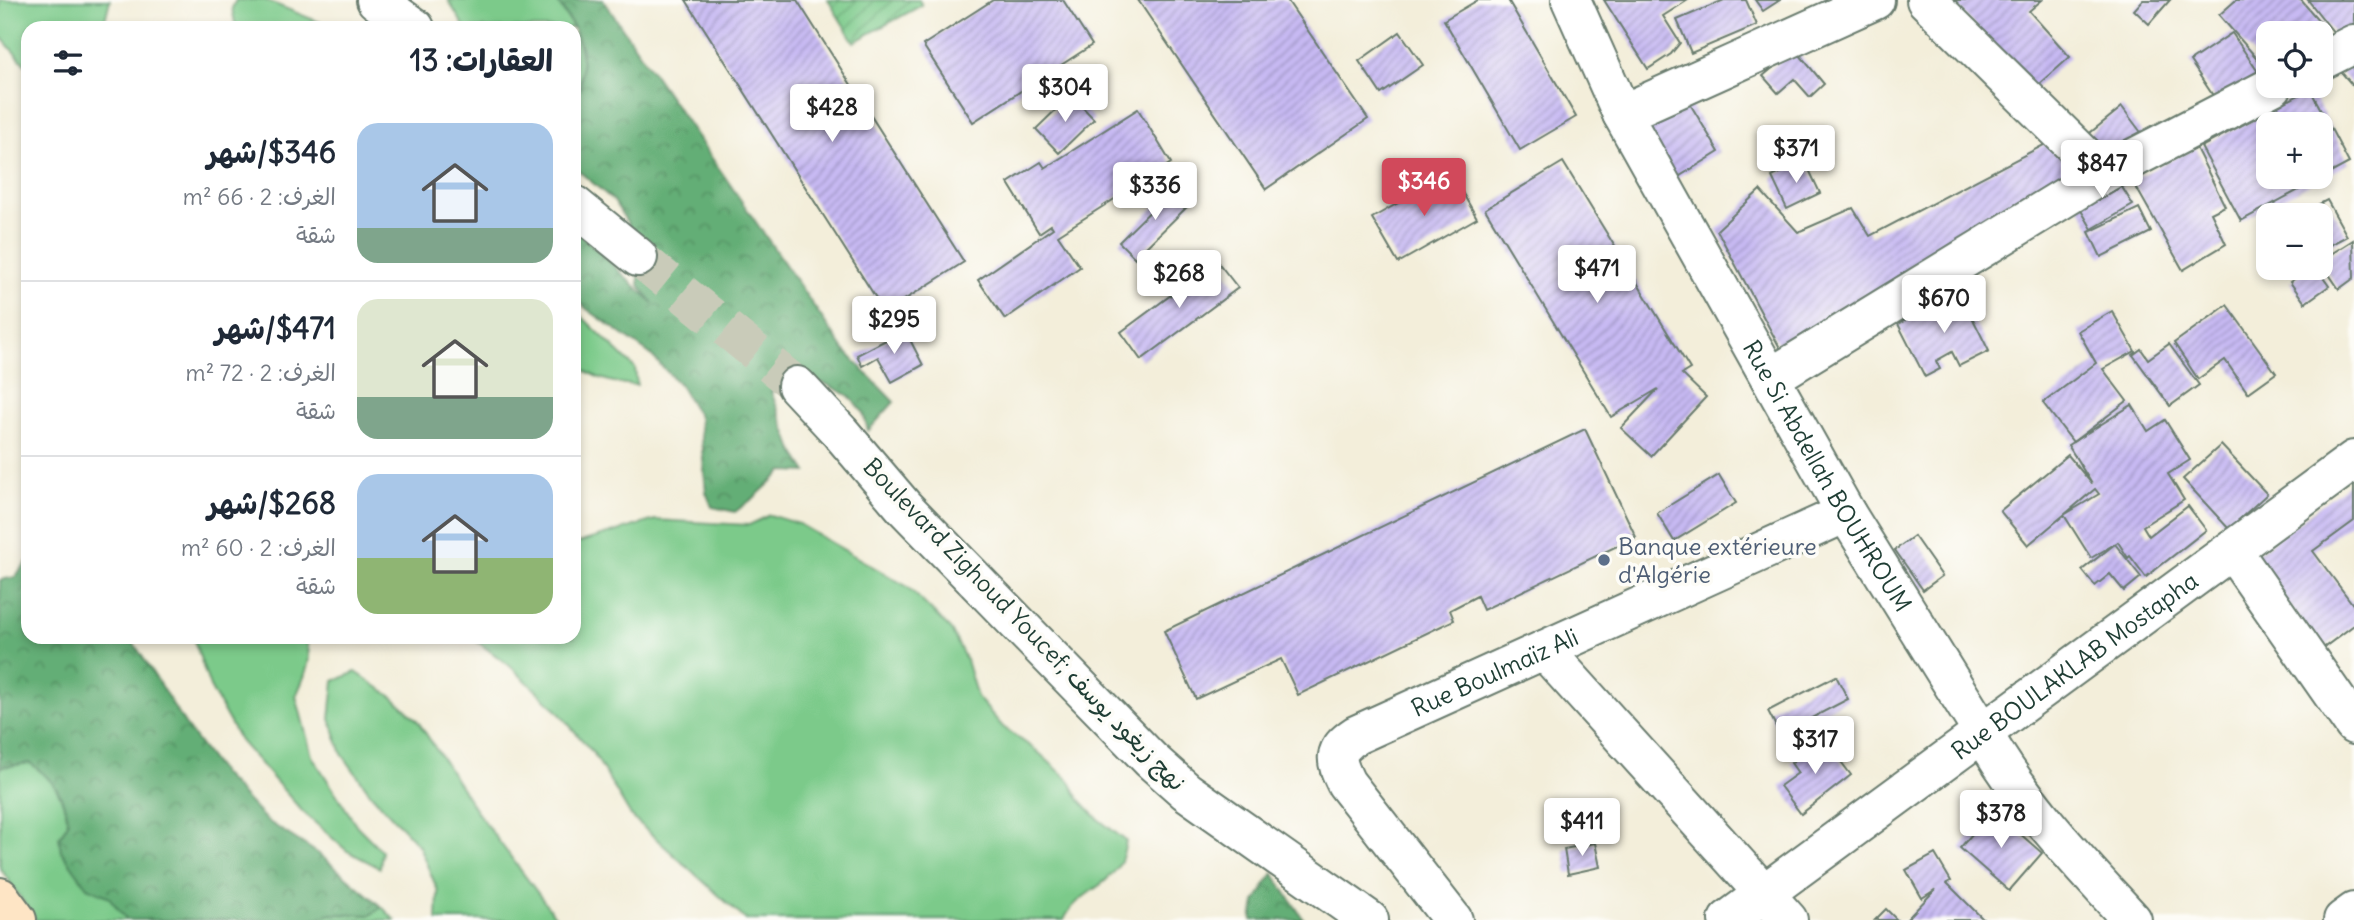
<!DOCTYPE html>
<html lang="ar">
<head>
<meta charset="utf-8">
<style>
	:root { --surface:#fff; --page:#f6f6f7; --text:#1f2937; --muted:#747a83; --line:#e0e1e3; --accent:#d1495b }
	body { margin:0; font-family:Delius,"Playpen Sans Arabic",sans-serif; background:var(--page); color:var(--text); direction:rtl; height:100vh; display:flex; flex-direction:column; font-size:26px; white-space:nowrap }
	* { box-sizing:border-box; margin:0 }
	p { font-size:23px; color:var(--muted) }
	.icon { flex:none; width:38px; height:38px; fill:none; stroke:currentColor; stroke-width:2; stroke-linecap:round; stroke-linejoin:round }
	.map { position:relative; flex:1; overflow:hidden; direction:ltr }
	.drawer { position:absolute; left:21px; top:21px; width:560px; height:623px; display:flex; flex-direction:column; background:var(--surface); border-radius:21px; box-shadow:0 4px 10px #0003; direction:rtl }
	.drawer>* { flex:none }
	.fabs { position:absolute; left:2256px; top:21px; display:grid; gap:14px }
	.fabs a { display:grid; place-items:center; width:77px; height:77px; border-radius:14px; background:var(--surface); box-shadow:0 4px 10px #0003; font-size:35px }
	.price { position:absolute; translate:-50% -60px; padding:0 16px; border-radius:7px; background:#fff; color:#222; font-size:23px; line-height:46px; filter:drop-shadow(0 2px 4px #0008) }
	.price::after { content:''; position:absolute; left:50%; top:42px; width:21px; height:16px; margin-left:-10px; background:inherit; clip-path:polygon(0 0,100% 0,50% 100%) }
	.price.selected { background:var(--accent); color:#fff }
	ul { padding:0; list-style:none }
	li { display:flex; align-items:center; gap:21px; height:175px; padding:0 28px }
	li+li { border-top:2px solid var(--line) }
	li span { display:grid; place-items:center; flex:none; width:196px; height:140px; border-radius:21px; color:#555 }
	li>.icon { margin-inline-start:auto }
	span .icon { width:84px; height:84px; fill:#fffc; stroke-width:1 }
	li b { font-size:30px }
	h2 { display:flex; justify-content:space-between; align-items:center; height:84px; padding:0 28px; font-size:30px }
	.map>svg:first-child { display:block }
	.grass { fill:#7bca8a; stroke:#4d845f; stroke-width:2 }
	.forest { fill:url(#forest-crowns); stroke:#427655; stroke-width:2 }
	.garden { fill:url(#garden-furrows); stroke:#4d845f; stroke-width:2 }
	.building { fill:url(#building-hatch); fill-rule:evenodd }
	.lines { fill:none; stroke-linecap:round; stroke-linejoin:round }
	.tertiary-tunnel { stroke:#c9cbb9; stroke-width:38; stroke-dasharray:38 19; stroke-linecap:butt }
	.minor-casing { stroke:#697b6e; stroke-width:42 }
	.tertiary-casing { stroke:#697b6e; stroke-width:42 }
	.secondary-casing { stroke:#697b6e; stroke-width:42 }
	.minor { stroke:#fff; stroke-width:38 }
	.tertiary { stroke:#fff; stroke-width:38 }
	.secondary { stroke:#fee5c5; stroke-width:38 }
	.service-dot { fill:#5c6f8a; stroke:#fdfcf7; stroke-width:2.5 }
	.labels { text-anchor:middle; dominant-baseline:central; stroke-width:7; stroke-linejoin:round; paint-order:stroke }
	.street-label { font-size:24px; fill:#1f3d34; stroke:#fdfcf7 }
	.service-label { font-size:24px; fill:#4e5e75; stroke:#fdfcf7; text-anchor:start }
</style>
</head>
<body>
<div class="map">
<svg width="2354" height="920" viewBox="0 0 2354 920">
	<defs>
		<pattern id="forest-crowns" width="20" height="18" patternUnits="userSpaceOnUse" patternTransform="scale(1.75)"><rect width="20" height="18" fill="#64ae76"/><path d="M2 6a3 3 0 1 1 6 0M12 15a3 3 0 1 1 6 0" fill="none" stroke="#528f62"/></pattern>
		<pattern id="garden-furrows" width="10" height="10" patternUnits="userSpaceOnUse" patternTransform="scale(1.75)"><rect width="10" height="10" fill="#7bca8a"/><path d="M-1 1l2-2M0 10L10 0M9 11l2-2" fill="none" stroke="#64a572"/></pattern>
		<pattern id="building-hatch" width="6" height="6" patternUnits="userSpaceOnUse" patternTransform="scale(1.75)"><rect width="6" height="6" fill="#c7b9f3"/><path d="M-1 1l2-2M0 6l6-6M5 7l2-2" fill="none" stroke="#a198c6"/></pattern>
	</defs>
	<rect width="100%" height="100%" fill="#fdfcf7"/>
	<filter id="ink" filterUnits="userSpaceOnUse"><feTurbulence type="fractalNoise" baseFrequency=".0143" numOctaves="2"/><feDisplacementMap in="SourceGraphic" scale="14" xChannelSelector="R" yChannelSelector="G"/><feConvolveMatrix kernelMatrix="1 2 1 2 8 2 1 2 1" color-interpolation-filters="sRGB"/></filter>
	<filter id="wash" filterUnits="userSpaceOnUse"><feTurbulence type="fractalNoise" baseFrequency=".00686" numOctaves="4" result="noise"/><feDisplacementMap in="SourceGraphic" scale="28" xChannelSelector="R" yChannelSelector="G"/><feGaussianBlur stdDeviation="1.57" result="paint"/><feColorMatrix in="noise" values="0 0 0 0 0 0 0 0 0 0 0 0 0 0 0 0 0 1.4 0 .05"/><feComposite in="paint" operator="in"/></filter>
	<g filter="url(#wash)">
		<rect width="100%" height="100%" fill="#f3eeda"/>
		<g class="grass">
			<polygon points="0,0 110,0 103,28 28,28 28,68 0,36"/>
			<polygon points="236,0 265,0 334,28 236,28 232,8"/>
			<polygon points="448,0 557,0 573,28 465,28"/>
			<path d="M574 30C587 61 581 81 574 112Z"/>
			<path d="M574 309 635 368 637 385C614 384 591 378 574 362Z"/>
			<path d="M770 515 799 524 908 587 951 630 966 660 977 697 1003 727 1037 751 1069 780 1079 799 1098 819 1126 841C1124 850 1123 861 1117 868 1102 890 1076 894 1064 920H746L631 816 594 754 554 707 510 666 471 637H574V544L655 520 749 525Z"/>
			<path d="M193 637H304C315 657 305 676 296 696L312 756 357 826 382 851 380 868 347 851 303 812 240 741 210 687Z"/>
			<polygon points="356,672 394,698 417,720 477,812 558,920 437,920 438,891 419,846 371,794 342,754 330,719 334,681"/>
			<path d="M30 763C54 780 63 794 68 823L59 838 87 887 108 896 127 920H36L0 868V767Z"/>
			<polygon points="382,907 395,920 313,920 331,914 370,915"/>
		</g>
		<g class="forest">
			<polygon points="557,0 603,0 844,350 894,402 868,431 863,412 848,395 826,384 812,381 771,391 793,450 807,472 783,471 755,497 735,512 712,507 706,492 699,417 680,385 650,354 584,307 574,292 574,228 653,303 639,285 638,257 628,224 614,201 574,167 574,112 581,81 582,50 574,28"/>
			<path d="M28 561V637H130L188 729 222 774 266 820 319 854 382 907 370 915 331 914 313 920H127L108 896 87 887 61 851 59 838 68 823C64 794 54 780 30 763L0 767V580L15 577Z"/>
			<polygon points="1273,873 1304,920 1252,920 1255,902"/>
		</g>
		<polygon class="garden" points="828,0 919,0 922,5 854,42"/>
		<g id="blocks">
			<g class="building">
				<polygon points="686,0 797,0 964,262 885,312"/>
				<polygon points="993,0 1063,0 1092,45 973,122 923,45"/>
				<polygon points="1138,0 1287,0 1368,119 1266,189"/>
				<polygon points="1478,0 1508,0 1576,117 1520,150 1444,20"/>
				<polygon points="1604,0 1688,0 1663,16 1680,43 1671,54 1648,69"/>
				<polygon points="1724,0 1746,0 1757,25 1691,53 1677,20"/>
				<polygon points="1755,0 1780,0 1763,11"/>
				<polygon points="1952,0 2042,0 2029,11 2070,57 2032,91"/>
				<polygon points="2143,0 2170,0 2149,24 2134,10"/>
				<polygon points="2236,0 2301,0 2327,30 2320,35 2320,33 2268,33 2268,71 2219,15"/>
				<polygon points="2308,0 2354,0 2354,25 2338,38"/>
				<polygon points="1400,32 1423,65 1381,94 1359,61"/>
				<polygon points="2232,33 2262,78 2220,106 2190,61"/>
				<polygon points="1795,49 1824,84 1810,97 1794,79 1778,93 1763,76"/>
				<polygon points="2354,63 2354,87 2342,73"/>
				<polygon points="1681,89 1719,152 1670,182 1632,119"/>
				<path d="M2310 89 2349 163 2241 221 2201 147ZM2268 124H2320V177H2268Z"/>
				<polygon points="1071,95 1094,119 1059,153 1036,129"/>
				<polygon points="2122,107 2146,139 2109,168 2085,137"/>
				<polygon points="1138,109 1171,163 1058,235 1080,267 1005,319 978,280 1053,228 1051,225 1039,233 1008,183 1041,162 1045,168"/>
				<polygon points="2057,138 2079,175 1787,361 1717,230 1760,190 1798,232 1853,208 1870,236"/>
				<polygon points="2196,148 2225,206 2211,213 2226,244 2183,270 2132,180"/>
				<polygon points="1805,161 1820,193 1787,209 1772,177"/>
				<polygon points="1563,162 1690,369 1682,374 1706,397 1651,456 1621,428 1658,389 1611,417 1485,209"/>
				<polygon points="2112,171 2133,205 2092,229 2072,195"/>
				<polygon points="1451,173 1477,218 1398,263 1372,218"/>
				<polygon points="1175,187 1191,203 1135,258 1119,242"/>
				<polygon points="2327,200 2347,236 2320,250 2320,215 2298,215"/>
				<polygon points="2139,208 2151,232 2101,257 2089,232"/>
				<polygon points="2353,240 2354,278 2339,289 2320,261"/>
				<polygon points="1217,261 1238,288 1141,360 1121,332"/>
				<polygon points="2310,268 2316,268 2329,286 2305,303 2290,282"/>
				<polygon points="1960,293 1989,351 1959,366 1952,352 1936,361 1940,369 1925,377 1898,324"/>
				<polygon points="2227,305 2276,373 2248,393 2225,360 2198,379 2174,343"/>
				<polygon points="2112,311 2135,351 2103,369 2127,401 2073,442 2043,403 2096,363 2078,331"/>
				<polygon points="905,330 923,365 892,382 878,357 862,366 857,355"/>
				<polygon points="2169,344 2199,385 2170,406 2133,355 2141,349 2148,359"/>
				<polygon points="2132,405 2148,431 2165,420 2190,460 2168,474 2184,500 2143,526 2149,536 2188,506 2206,530 2146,577 2130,556 2128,558 2118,542 2091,558 2064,515 2099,494 2095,489 2028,545 2000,511 2068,455 2092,484 2068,445"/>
				<polygon points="1585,429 1636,537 1483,610 1477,596 1450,610 1454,620 1298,695 1281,659 1196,699 1164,631"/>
				<polygon points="2221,445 2267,494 2229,529 2183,479"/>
				<polygon points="1719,475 1736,503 1674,541 1657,513"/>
				<polygon points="2354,480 2354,521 2313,551 2354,606 2354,625 2322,649 2253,557"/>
				<polygon points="1914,536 1942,576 1923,590 1895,550"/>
				<polygon points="2115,544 2141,577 2124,591 2110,574 2095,586 2082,570"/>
				<polygon points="1836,676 1848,699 1796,726 1798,729 1782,738 1768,711"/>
				<polygon points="1824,739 1851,775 1801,814 1780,786 1798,773 1791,763"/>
				<polygon points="1993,810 2042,853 2009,891 1960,848"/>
				<polygon points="1595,843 1600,867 1568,874 1564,849"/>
				<polygon points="1935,854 1951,881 1947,883 1984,920 1906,920 1936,889 1922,898 1906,870"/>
				<polygon points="1886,909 1897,920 1875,920"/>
			</g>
		</g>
	</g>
	<g filter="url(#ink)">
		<use href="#blocks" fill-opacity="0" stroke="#697b6e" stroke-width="2"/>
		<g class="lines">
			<polyline class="tertiary-tunnel" points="638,257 797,386"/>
			<g class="minor-casing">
				<g id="minor">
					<path id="s1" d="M1571 0 1622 114 1770 378 1846 513 1983 733C2022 803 2078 861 2132 920"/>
					<polyline points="1926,0 2103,174"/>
					<polyline points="2320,61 2354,44"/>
					<polyline points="1622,114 1875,0"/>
					<polyline points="1770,378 2103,174 2273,86"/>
					<polyline points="2232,550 2354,725"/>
					<polyline points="1544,650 1788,920"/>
					<path id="s2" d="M1453 920 1346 783C1335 760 1332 751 1356 735L1846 513"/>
					<path id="s3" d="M1728 920 2354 460"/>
					<polyline points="2343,920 2354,912"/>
				</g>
			</g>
			<g class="tertiary-casing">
				<g id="tertiary">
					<polyline points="376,0 415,28"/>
					<polyline points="574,205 638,257"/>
					<polyline points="797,386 840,432 904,507 1151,760 1186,791 1369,920"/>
				</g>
			</g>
			<g class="secondary-casing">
				<polyline id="secondary" points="0,897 17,920"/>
			</g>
			<use href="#minor" class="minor"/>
			<use href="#tertiary" class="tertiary"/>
			<use href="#secondary" class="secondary"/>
		</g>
	</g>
	<circle class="service-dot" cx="1604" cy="560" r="7"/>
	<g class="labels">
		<g class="street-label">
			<text stroke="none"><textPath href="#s1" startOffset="541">Rue Si Abdellah BOUHROUM</textPath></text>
			<text transform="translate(1025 624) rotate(46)">Boulevard Zighoud Youcef; نهج زيغود يوسف</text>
			<text stroke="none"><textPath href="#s3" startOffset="430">Rue BOULAKLAB Mostapha</textPath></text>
			<text stroke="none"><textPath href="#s2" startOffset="383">Rue Boulmaïz Ali</textPath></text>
		</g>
		<g class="service-label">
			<text x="1618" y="546">Banque extérieure<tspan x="1618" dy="28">d'Algérie</tspan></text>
		</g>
	</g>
</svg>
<div class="fabs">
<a><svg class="icon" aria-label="locate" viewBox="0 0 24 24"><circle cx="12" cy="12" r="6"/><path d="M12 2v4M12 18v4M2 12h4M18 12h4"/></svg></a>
<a>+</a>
<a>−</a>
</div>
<b class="price" style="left:1065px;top:124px">$304</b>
<b class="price" style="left:832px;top:144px">$428</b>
<b class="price" style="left:1796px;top:185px">$371</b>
<b class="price" style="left:2102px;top:200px">$847</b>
<b class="price selected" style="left:1424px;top:218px">$346</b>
<b class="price" style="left:1155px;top:222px">$336</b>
<b class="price" style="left:1597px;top:305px">$471</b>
<b class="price" style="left:1179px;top:310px">$268</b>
<b class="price" style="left:1944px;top:335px">$670</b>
<b class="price" style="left:894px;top:356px">$295</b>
<b class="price" style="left:1815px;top:776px">$317</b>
<b class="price" style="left:2001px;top:850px">$378</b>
<b class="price" style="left:1582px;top:858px">$411</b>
<section class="drawer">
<h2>العقارات: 13<svg class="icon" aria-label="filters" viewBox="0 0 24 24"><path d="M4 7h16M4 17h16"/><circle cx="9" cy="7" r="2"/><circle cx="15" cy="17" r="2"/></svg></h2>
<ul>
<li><span style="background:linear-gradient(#a9c7e8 75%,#7fa58c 0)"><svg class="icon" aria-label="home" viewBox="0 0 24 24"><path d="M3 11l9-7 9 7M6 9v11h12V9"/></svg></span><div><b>$346/شهر</b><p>الغرف: 2 · 66 m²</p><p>شقة</p></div></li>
<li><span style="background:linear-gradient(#dfe7d0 70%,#7fa58c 0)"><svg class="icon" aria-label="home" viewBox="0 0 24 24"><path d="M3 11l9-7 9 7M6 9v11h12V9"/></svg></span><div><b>$471/شهر</b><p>الغرف: 2 · 72 m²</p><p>شقة</p></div></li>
<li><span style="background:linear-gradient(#a9c7e8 60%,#8fb573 0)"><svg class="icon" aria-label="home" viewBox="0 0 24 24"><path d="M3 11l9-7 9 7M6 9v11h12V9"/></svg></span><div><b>$268/شهر</b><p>الغرف: 2 · 60 m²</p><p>شقة</p></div></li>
</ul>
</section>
</div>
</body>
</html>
